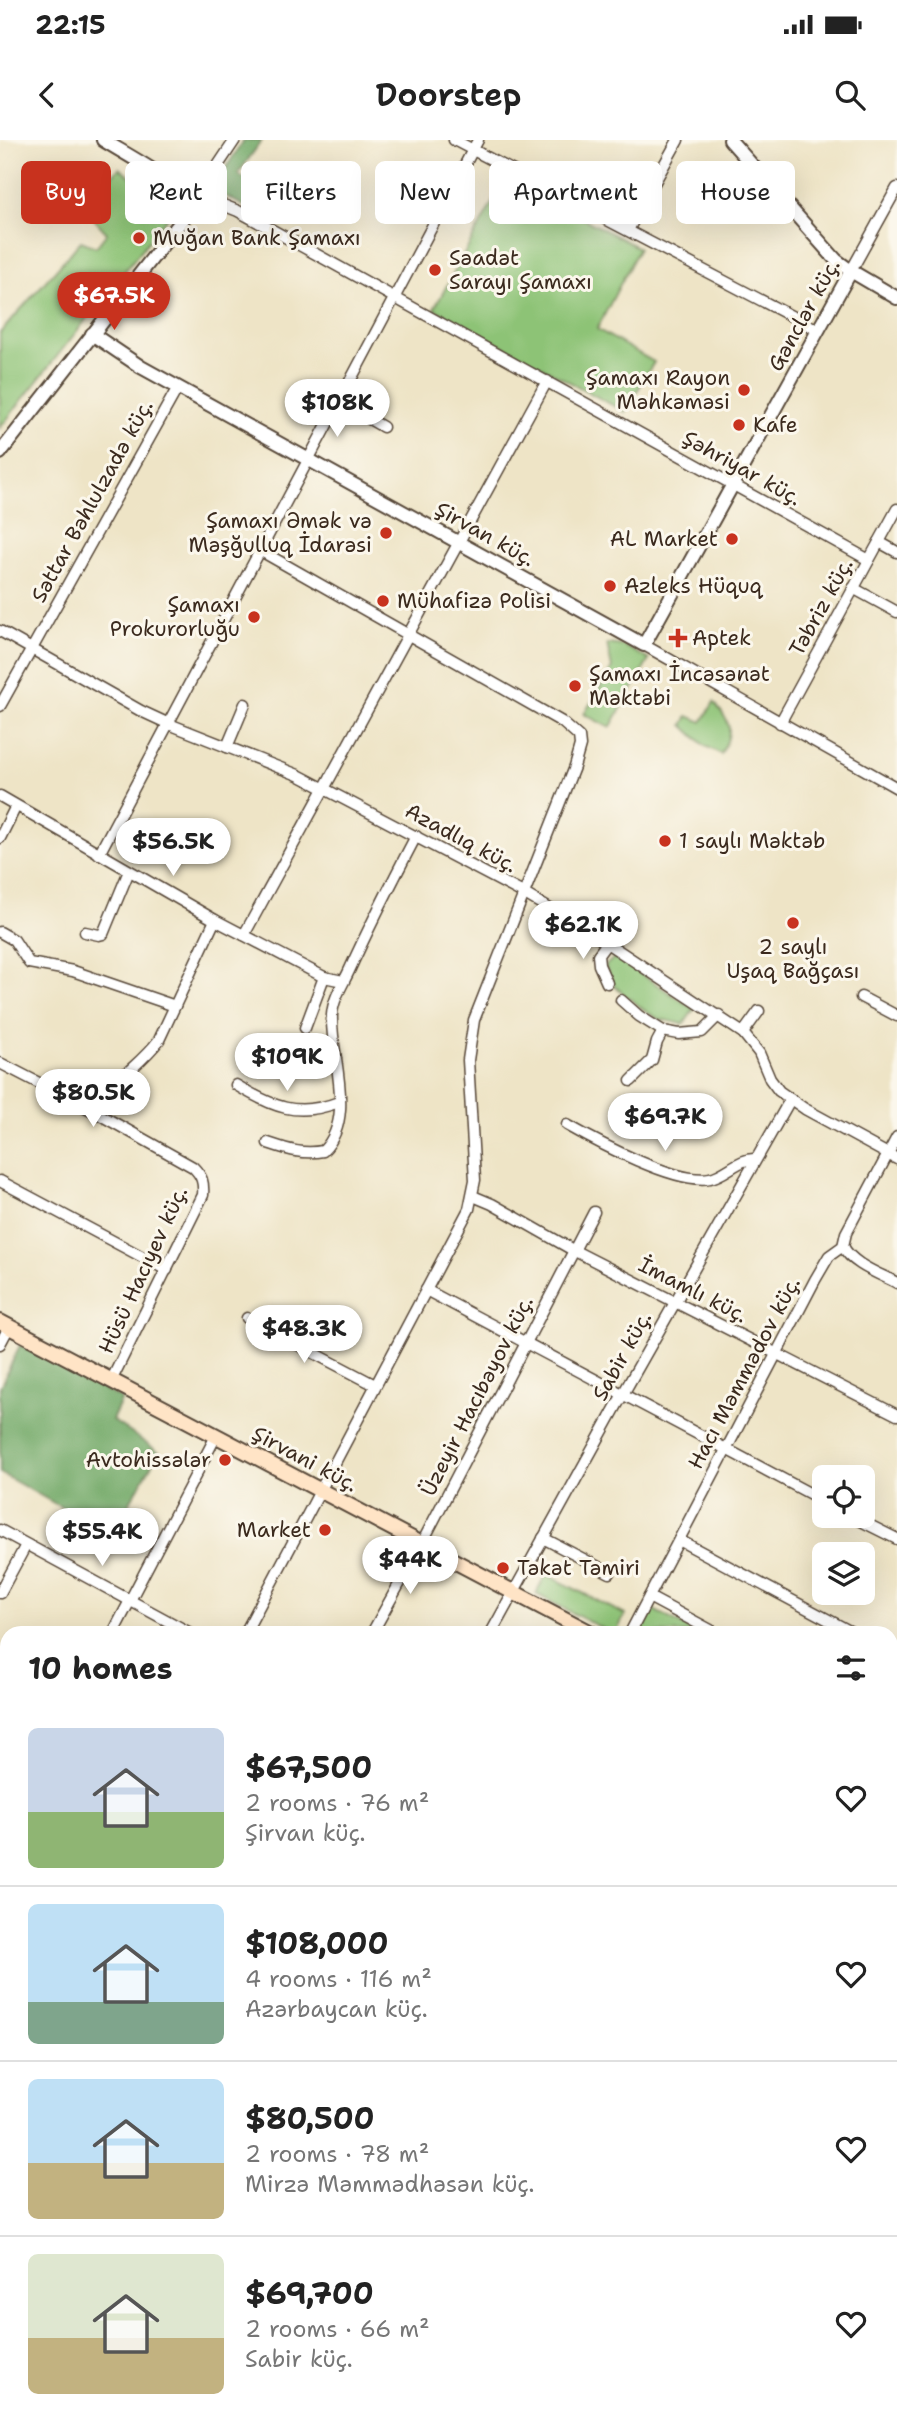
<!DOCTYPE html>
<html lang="en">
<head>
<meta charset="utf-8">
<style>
	:root { --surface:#fff; --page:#f6f6f6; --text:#222; --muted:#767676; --line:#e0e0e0; --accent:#c8321e }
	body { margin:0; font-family:"Shantell Sans",sans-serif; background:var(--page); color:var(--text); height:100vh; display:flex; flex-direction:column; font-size:26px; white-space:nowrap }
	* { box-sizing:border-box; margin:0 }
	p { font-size:23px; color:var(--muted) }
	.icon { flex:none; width:38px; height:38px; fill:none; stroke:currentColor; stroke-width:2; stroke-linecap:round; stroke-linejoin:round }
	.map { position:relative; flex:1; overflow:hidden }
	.details { position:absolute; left:0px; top:1486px; width:898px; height:800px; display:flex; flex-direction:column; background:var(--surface); border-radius:21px 21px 0 0; box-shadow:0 7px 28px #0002 }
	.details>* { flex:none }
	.hud { position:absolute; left:21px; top:21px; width:856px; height:63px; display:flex; gap:14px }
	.tools { position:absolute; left:812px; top:1325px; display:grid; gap:14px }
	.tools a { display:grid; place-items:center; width:63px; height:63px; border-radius:10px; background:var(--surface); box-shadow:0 7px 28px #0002; font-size:35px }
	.price { position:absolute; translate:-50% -60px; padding:0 16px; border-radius:24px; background:#fff; color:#222; font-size:23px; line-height:46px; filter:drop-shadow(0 2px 4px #0008) }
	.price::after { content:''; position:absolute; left:50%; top:42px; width:21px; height:16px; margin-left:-10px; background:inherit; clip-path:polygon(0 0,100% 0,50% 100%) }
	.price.active { background:var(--accent); color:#fff }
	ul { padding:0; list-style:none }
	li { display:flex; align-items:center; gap:21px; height:175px; padding:0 28px }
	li+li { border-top:2px solid var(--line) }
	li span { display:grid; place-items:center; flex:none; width:196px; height:140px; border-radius:10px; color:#555 }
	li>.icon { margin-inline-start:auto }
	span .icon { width:84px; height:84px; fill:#fffc; stroke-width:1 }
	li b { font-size:30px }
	h2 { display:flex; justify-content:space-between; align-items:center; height:84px; padding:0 28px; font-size:30px }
	.chip { padding:0 24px; border-radius:10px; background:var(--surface); box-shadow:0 7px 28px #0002; font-size:24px; line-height:63px }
	.chip.active { background:var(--accent); color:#fff }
	.status { display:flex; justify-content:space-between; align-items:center; height:49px; padding:0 35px; background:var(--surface); direction:ltr }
	.status svg { height:19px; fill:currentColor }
	header { display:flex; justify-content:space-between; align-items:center; height:91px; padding:0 28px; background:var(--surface); font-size:32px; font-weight:600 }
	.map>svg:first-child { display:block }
	.green { fill:#8dc376; stroke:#64764a; stroke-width:2 }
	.forest { fill:#72a967; stroke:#566a42; stroke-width:2 }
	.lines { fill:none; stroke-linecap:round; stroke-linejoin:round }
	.minor-casing { stroke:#564637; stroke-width:13 }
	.tertiary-casing { stroke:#564637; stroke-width:16 }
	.secondary-casing { stroke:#564637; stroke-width:18 }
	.trunk-casing { stroke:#564637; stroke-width:21 }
	.minor { stroke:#fff; stroke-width:10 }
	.tertiary { stroke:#fff; stroke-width:12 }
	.secondary { stroke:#ffe4c6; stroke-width:14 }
	.trunk { stroke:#febc71; stroke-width:18 }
	.poi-dot { fill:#c8321e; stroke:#fbf7ec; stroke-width:2.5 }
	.labels { text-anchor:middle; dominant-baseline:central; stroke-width:6; stroke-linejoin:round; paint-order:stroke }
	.poi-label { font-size:21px; fill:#3b2a1e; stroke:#fbf7ec; text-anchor:start }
	.street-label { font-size:21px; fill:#3b2a1e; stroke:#fbf7ec }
</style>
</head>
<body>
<div class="status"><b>22:15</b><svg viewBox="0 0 49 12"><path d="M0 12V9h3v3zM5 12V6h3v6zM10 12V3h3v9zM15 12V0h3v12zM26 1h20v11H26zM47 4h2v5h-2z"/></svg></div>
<header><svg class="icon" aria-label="back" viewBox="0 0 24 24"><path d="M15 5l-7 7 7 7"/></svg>Doorstep<svg class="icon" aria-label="search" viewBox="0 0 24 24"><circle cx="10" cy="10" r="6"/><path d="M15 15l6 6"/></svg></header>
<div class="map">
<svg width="897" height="2285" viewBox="0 0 897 2285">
	<rect width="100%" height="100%" fill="#fbf7ec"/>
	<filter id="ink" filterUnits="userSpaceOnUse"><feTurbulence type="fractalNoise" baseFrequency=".0143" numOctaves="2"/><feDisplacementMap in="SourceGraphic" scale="14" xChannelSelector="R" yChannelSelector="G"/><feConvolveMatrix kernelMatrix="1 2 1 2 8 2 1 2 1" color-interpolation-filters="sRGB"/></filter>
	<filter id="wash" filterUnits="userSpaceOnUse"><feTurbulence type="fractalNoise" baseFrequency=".00686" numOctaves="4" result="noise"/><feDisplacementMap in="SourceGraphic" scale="28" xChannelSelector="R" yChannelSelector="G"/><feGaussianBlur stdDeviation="1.57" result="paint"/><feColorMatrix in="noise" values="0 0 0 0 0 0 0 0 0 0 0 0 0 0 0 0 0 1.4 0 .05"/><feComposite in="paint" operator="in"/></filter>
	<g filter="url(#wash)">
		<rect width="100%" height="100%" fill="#eee4c6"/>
		<g class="green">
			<polygon points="119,28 174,69 0,288 0,193 81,101 96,107 107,93 84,68"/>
			<polygon points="506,38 639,108 597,189 654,222 625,272 434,169"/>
			<polygon points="607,504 624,506 649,520 610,588 584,574 612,528"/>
			<path d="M714 562C730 583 735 589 721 614L705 606 683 585 688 576 702 582Z"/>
			<polygon points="615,817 694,869 684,884 659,879 648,873 614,846 605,826"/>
			<polygon points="546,1434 625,1475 616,1493 611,1493 536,1454"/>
			<polygon points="650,1468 697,1493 637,1493"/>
		</g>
		<g class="forest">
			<polygon points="244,0 262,0 238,34 263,50 272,38 285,45 303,28 312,32 282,86 212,49"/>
			<polygon points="20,1205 122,1259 112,1280 159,1312 111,1395 0,1333 0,1247"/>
			<polygon points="0,1889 7,1893 7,1977 0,1974"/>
			<polygon points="7,2142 7,2278 222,2278 222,2285 0,2285 0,2159"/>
		</g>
	</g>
	<g filter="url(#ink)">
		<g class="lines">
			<g class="minor-casing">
				<g id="minor">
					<polyline points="454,0 818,190"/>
					<polyline points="186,57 205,45 235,0"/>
					<polyline points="188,64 213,61 238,71 869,420"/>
					<polyline points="628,90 678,0"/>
					<polyline points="851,131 897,48"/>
					<polyline points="340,262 383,287"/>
					<polyline points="879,402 897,412"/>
					<polyline points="853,448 897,472"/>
					<polyline points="0,491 141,571 169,584 298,635 523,753 607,803 743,893 759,913 770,939 779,951 805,969 897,1019"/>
					<polyline points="644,505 897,648"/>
					<polyline points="0,566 178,247"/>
					<polyline points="780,583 897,369"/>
					<polyline points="227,607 245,564"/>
					<polyline points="0,656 215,780 324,837 343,841"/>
					<polyline points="0,698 16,666"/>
					<polyline points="99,714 478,0"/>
					<polyline points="0,792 14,800 29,823 73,831 175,866"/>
					<polyline points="85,792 99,795 103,794 129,731"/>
					<polyline points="244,795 547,241"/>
					<polyline points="607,803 598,815 599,825 607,843"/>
					<polyline points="861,857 897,876"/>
					<polyline points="621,860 639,876 663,891"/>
					<polyline points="305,888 324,837"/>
					<polyline points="743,893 759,871"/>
					<path d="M0 923 95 972 193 1027C202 1036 204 1042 203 1055L111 1241"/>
					<polyline points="631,941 652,920 657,902 663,891 679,894 702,892 719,875"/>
					<path d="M236 945C273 967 297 978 339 962"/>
					<path d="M95 972C109 942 140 926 159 900L215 780"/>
					<path d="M567 985C597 1002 677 1045 710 1038 726 1035 739 1018 755 1019"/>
					<path d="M268 1003C286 1009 302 1015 323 1011 357 977 330 916 332 875 333 859 343 844 349 831 370 785 393 740 416 696"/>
					<polyline points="0,1041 167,1130"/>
					<polyline points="473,1056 492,1064 573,1110 897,1275"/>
					<path d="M843 1106C851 1124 880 1134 897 1143"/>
					<polyline points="426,1150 824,1361"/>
					<polyline points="247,1178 375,1245"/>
					<polyline points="0,1204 9,1187"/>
					<polyline points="851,1376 897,1399"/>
					<polyline points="0,1390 190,1493"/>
					<polyline points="543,1398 610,1433"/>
					<polyline points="679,1400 853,1493"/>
					<polyline points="0,1453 26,1405"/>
					<polyline points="649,1457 716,1493"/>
					<polyline points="113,1493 216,1296"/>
					<polyline points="245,1493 469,1069 475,1040 468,920 474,880 574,627 580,606 579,597 562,582 261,411"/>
					<polyline points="372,1493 422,1403 594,1072"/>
					<polyline points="491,1493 623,1254 790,960"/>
					<polyline points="630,1493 815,1140 829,1116 843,1106 846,1093 897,997"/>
					<polyline points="891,1513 897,1515"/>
					<polyline points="891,1557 897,1544"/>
					<polyline points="891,1587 897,1591"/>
					<polyline points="0,1610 7,1614"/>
					<polyline points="891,1820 897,1808"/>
					<polyline points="891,1946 897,1950"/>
					<polyline points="0,2015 7,2008"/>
					<polyline points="891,2086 897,2089"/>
					<polyline points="891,2174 897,2162"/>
					<polyline points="612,2285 617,2278"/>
					<polyline points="832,2285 835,2278"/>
				</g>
			</g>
			<g class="tertiary-casing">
				<g id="tertiary">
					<polyline points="730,0 836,120 851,131 897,158"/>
					<polyline points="92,194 141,227 644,505 851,131"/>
					<path d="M0 313 186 75C187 69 189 64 186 58 179 42 120 11 103 0"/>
				</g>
			</g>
			<g class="secondary-casing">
				<g id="secondary">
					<polyline points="0,1182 591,1493"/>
					<polyline points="891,1651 897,1654"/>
				</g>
			</g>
			<g class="trunk-casing">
				<g id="trunk">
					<polyline points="0,1785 7,1793"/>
					<polyline points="461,2278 467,2285"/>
				</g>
			</g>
			<use href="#minor" class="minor"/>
			<use href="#tertiary" class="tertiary"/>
			<use href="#secondary" class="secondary"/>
			<use href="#trunk" class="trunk"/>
		</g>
	</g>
	<g class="poi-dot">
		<circle cx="139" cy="98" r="7"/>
		<circle cx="435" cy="130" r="7"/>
		<circle cx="744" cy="250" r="7"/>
		<circle cx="739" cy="285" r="7"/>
		<circle cx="386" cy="393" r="7"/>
		<circle cx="732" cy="399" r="7"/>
		<circle cx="610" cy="446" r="7"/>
		<circle cx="383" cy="461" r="7"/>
		<circle cx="254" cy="477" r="7"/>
		<path d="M674.5 487.5h7v7h7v7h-7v7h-7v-7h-7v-7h7z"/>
		<circle cx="575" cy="546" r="7"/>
		<circle cx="665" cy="701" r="7"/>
		<circle cx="793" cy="783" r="7"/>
		<circle cx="225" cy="1320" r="7"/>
		<circle cx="325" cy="1390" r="7"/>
		<circle cx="503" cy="1428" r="7"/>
	</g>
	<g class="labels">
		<g class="poi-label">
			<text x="153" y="98">Muğan Bank Şamaxı</text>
			<text x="449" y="118">Səadət<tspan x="449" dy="24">Sarayı Şamaxı</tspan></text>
			<text x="730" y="238" text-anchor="end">Şamaxı Rayon<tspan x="730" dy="24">Məhkəməsi</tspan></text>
			<text x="753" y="285">Kafe</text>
			<text x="372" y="381" text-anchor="end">Şamaxı Əmək və<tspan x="372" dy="24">Məşğulluq İdarəsi</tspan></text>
			<text x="718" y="399" text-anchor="end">AL Market</text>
			<text x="624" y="446">Azleks Hüquq</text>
			<text x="397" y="461">Mühafizə Polisi</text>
			<text x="240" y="465" text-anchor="end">Şamaxı<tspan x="240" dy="24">Prokurorluğu</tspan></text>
			<text x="692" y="498">Aptek</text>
			<text x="589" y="534">Şamaxı İncəsənət<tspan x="589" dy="24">Məktəbi</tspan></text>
			<text x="679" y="701">1 saylı Məktəb</text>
			<text x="793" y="807" text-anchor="middle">2 saylı<tspan x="793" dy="24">Uşaq Bağçası</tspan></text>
			<text x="211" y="1320" text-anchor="end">Avtohissələr</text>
			<text x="311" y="1390" text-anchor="end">Market</text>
			<text x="517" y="1428">Təkət Təmiri</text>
		</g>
		<g class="street-label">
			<text transform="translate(804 175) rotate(-61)">Gənclər küç.</text>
			<text transform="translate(742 328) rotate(29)">Şəhriyar küç.</text>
			<text transform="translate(92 361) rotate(-61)">Səttar Bəhlulzadə küç.</text>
			<text transform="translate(485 394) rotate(29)">Şirvan küç.</text>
			<text transform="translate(821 467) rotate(-61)">Təbriz küç.</text>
			<text transform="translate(461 698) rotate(28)">Azadlıq küç.</text>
			<text transform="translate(143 1130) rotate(-65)">Hüsü Hacıyev küç.</text>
			<text transform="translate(693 1150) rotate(27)">İmamlı küç.</text>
			<text transform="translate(622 1216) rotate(-61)">Sabir küç.</text>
			<text transform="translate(744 1233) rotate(-62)">Hacı Məmmədov küç.</text>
			<text transform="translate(477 1256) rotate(-63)">Üzeyir Hacıbəyov küç.</text>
			<text transform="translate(305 1319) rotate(28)">Şirvani küç.</text>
		</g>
	</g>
</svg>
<div class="tools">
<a><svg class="icon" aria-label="locate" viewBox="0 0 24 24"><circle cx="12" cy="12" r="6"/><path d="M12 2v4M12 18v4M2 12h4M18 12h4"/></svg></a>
<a><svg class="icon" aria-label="layers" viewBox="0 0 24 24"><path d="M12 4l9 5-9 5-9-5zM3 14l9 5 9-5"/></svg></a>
</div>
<b class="price active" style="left:114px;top:192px">$67.5K</b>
<b class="price" style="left:337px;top:299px">$108K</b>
<b class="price" style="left:173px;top:738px">$56.5K</b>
<b class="price" style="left:583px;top:821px">$62.1K</b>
<b class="price" style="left:287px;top:953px">$109K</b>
<b class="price" style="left:93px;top:989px">$80.5K</b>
<b class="price" style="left:665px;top:1013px">$69.7K</b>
<b class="price" style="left:304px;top:1225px">$48.3K</b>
<b class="price" style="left:102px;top:1428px">$55.4K</b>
<b class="price" style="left:410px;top:1456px">$44K</b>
<div class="hud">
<a class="chip active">Buy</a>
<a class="chip">Rent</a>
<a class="chip">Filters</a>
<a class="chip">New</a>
<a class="chip">Apartment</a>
<a class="chip">House</a>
</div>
<section class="details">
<h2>10 homes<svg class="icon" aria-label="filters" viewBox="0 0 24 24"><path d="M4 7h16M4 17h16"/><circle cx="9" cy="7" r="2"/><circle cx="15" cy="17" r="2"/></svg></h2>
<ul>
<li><span style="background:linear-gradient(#c9d6e8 60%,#8fb573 0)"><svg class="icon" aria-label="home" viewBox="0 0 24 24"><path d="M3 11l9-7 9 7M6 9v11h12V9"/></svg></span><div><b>$67,500</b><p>2 rooms · 76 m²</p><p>Şirvan küç.</p></div><svg class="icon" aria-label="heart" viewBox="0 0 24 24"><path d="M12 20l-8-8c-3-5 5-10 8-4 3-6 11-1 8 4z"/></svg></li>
<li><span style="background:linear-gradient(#bfe0f5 70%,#7fa58c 0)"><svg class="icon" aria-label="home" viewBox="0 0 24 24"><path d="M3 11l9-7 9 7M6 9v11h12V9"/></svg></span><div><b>$108,000</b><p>4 rooms · 116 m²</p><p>Azərbaycan küç.</p></div><svg class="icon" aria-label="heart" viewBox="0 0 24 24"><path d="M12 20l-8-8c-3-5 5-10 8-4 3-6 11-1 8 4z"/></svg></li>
<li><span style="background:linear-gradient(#bfe0f5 60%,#c2b280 0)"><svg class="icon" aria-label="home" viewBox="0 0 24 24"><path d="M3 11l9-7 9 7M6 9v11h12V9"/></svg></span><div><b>$80,500</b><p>2 rooms · 78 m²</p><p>Mirzə Məmmədhəsən küç.</p></div><svg class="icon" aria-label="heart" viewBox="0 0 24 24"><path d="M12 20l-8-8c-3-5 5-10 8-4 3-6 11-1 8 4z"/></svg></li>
<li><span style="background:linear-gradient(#dfe7d0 60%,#c2b280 0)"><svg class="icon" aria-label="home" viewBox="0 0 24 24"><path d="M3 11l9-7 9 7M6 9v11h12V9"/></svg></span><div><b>$69,700</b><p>2 rooms · 66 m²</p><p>Sabir küç.</p></div><svg class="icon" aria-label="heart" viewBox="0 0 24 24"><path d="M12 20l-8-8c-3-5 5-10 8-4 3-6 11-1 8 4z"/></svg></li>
</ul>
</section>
</div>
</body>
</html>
